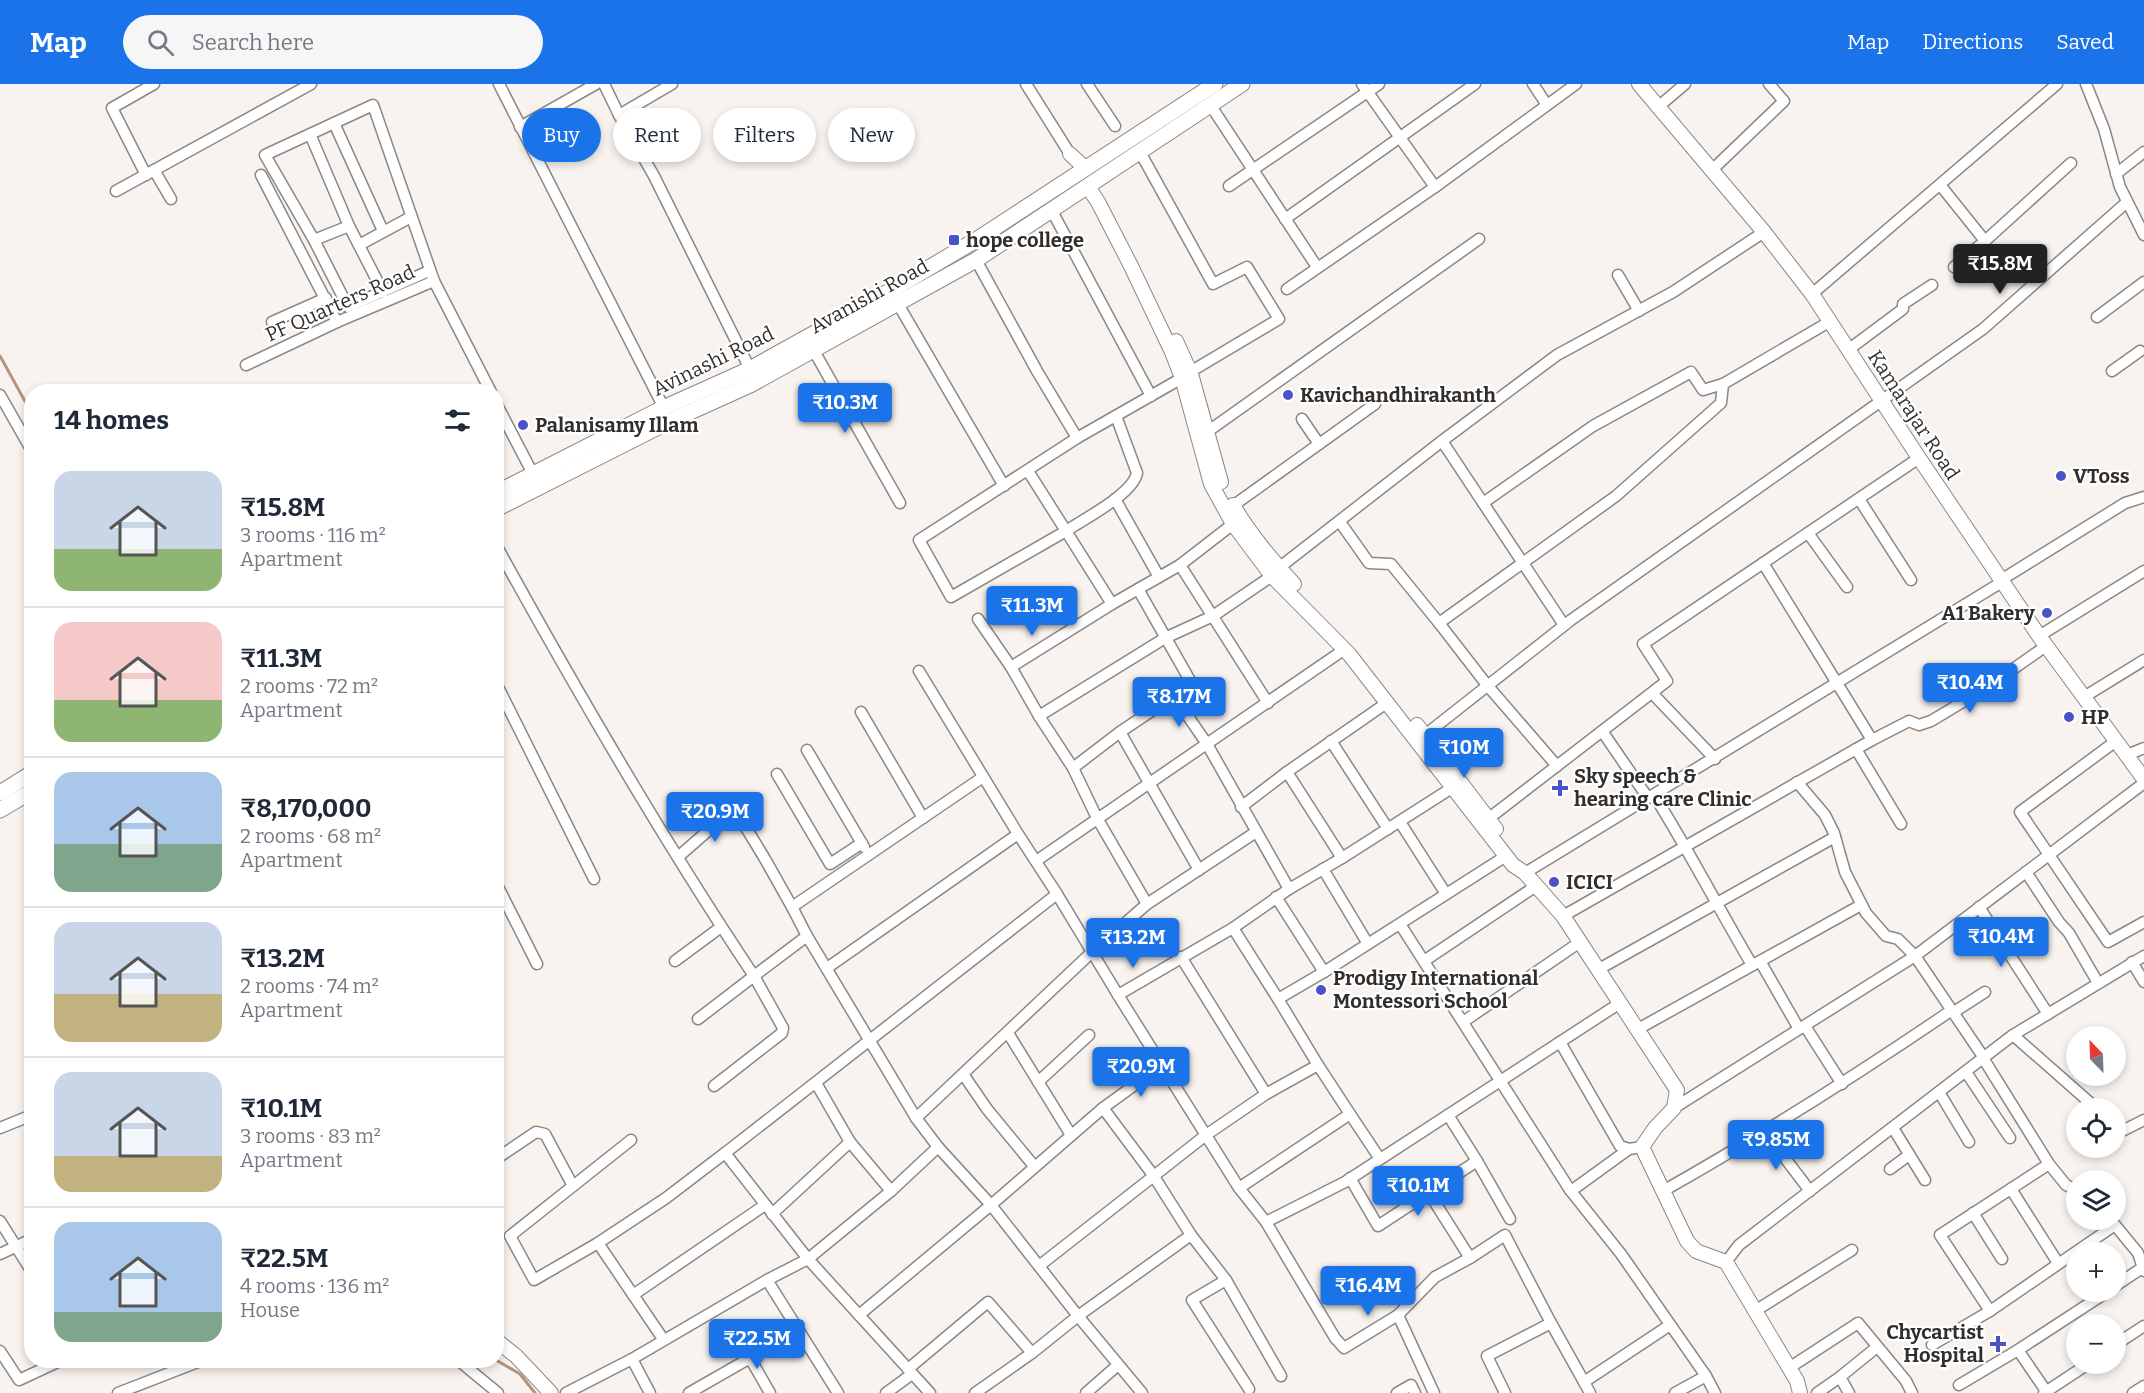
<!DOCTYPE html>
<html lang="en">
<head>
<meta charset="utf-8">
<style>
	:root { --surface:#fff; --page:#f6f6f7; --text:#1f2937; --muted:#747a83; --line:#e0e1e3; --accent:#1a73e8 }
	body { margin:0; font-family:Bitter,serif; background:var(--page); color:var(--text); height:100vh; display:flex; flex-direction:column; font-size:22px; white-space:nowrap }
	* { box-sizing:border-box; margin:0 }
	p { font-size:20px; color:var(--muted) }
	.icon { flex:none; width:33px; height:33px; fill:none; stroke:currentColor; stroke-width:2; stroke-linecap:round; stroke-linejoin:round }
	.map { position:relative; flex:1; overflow:hidden }
	.sheet { position:absolute; left:24px; top:300px; width:480px; height:984px; display:flex; flex-direction:column; background:var(--surface); border-radius:24px; box-shadow:0 3px 9px #0003 }
	.sheet>* { flex:none }
	.banner { position:absolute; left:522px; top:24px; width:570px; height:54px; display:flex; gap:12px }
	.needle { width:39px; rotate:337deg }
	.buttons { position:absolute; left:2066px; top:942px; display:grid; gap:12px }
	.buttons a { display:grid; place-items:center; width:60px; height:60px; border-radius:50%; background:var(--surface); box-shadow:0 3px 9px #0003; font-size:30px }
	.price { position:absolute; translate:-50% -51px; padding:0 14px; border-radius:6px; background:var(--accent); color:#fff; font-size:20px; line-height:39px; filter:drop-shadow(0 2px 3px #0008) }
	.price::after { content:''; position:absolute; left:50%; top:36px; width:18px; height:14px; margin-left:-9px; background:inherit; clip-path:polygon(0 0,100% 0,50% 100%) }
	.price.selected { background:#222; color:#fff }
	ul { padding:0; list-style:none }
	li { display:flex; align-items:center; gap:18px; height:150px; padding:0 30px }
	li+li { border-top:2px solid var(--line) }
	li span { display:grid; place-items:center; flex:none; width:168px; height:120px; border-radius:18px; color:#555 }
	li>.icon { margin-inline-start:auto }
	span .icon { width:72px; height:72px; fill:#fffc; stroke-width:1 }
	li b { font-size:26px }
	h2 { display:flex; justify-content:space-between; align-items:center; height:72px; padding:0 30px; font-size:26px }
	.pill { padding:0 21px; border-radius:27px; background:var(--surface); box-shadow:0 3px 9px #0003; font-size:21px; line-height:54px }
	.pill.selected { background:var(--accent); color:#fff }
	header { display:flex; align-items:center; gap:36px; box-sizing:border-box; height:84px; padding:0 30px; background:var(--accent); color:#fff }
	header strong { font-size:28px }
	nav { display:flex; gap:33px; margin-inline-start:auto; font-size:21px }
	.search { width:420px; height:54px; background:var(--page); display:flex; align-items:center; gap:15px; box-sizing:border-box; padding:0 21px; border-radius:33px; color:var(--muted); font-size:22px }
	.map>svg:first-child { display:block }
	.lines { fill:none; stroke-linecap:round; stroke-linejoin:round }
	.stream { stroke:#b6937d; stroke-width:3 }
	.street-casing { stroke:#8d8784; stroke-width:13 }
	.secondary-casing { stroke:#8d8784; stroke-width:16 }
	.primary-casing { stroke:#8d8784; stroke-width:17 }
	.street { stroke:#fff; stroke-width:10 }
	.secondary { stroke:#fff; stroke-width:14 }
	.primary { stroke:#fff; stroke-width:15 }
	.poi-dot { fill:#4a52c7; stroke:#fff; stroke-width:2 }
	.labels { text-anchor:middle; dominant-baseline:central; stroke-width:4.5; stroke-linejoin:round; paint-order:stroke }
	.poi-label { font-size:20px; font-weight:bold; fill:#312f2d; stroke:#fff; text-anchor:start }
	.street-label { font-size:20px; fill:#312f2d; stroke:#fff }
</style>
</head>
<body>
<header>
<strong>Map</strong>
<div class="search"><svg class="icon" aria-label="search" viewBox="0 0 24 24"><circle cx="10" cy="10" r="6"/><path d="M15 15l6 6"/></svg>Search here</div>
<nav><a>Map</a><a>Directions</a><a>Saved</a></nav>
</header>
<div class="map">
<svg width="2144" height="1309" viewBox="0 0 2144 1309">
	<rect width="100%" height="100%" fill="#f9f3ef"/>
	<g class="lines">
		<g class="stream">
			<polyline points="0,272 32,330"/>
			<polyline points="496,1276 520,1290 535,1309"/>
		</g>
		<g class="street-casing">
			<g id="street">
				<polyline points="499,0 664,324"/>
				<polyline points="604,0 619,31 654,92 750,285"/>
				<polyline points="1026,0 1070,70"/>
				<polyline points="1087,0 1115,42"/>
				<polyline points="1362,0 1435,103"/>
				<polyline points="1533,0 1547,21"/>
				<polyline points="2086,0 2104,45 2120,103 2144,151"/>
				<polyline points="1211,22 1317,183"/>
				<polyline points="1658,23 1685,0"/>
				<polyline points="619,31 672,0"/>
				<polyline points="334,39 383,147"/>
				<polyline points="520,43 596,0"/>
				<polyline points="310,50 349,142 383,208"/>
				<polyline points="154,86 171,115"/>
				<polyline points="1712,86 1784,17 1769,0"/>
				<polyline points="2116,90 2144,68"/>
				<polyline points="146,91 112,24 154,0"/>
				<polyline points="261,91 337,238"/>
				<polyline points="1229,102 1379,0"/>
				<polyline points="1941,102 1985,157 2071,79"/>
				<polyline points="116,107 311,0"/>
				<polyline points="1052,127 1151,312"/>
				<polyline points="1285,135 1475,0"/>
				<polyline points="314,156 349,142"/>
				<polyline points="359,161 411,133"/>
				<polyline points="976,176 1037,287 1077,354"/>
				<polyline points="1954,183 1985,157"/>
				<polyline points="429,187 348,223 314,156 265,71 373,21 434,197"/>
				<polyline points="1618,191 1639,227"/>
				<polyline points="1287,205 1435,103 1576,0"/>
				<polyline points="1812,210 2057,0"/>
				<polyline points="898,220 1004,402"/>
				<polyline points="2097,233 2144,198"/>
				<polyline points="272,238 326,214"/>
				<polyline points="1848,266 1903,225 1903,220 1932,201"/>
				<polyline points="814,267 900,419"/>
				<polyline points="246,281 337,238 434,197 491,308"/>
				<polyline points="2112,287 2140,267"/>
				<polyline points="0,311 32,367"/>
				<polyline points="496,319 533,390"/>
				<polyline points="1302,335 1319,360"/>
				<polyline points="1207,348 1479,155"/>
				<polyline points="1442,357 1564,541"/>
				<path d="M1028 387 1066 447C1084 435 1133 410 1137 389L1116 332"/>
				<polyline points="1115,415 1159,493"/>
				<polyline points="1859,415 1911,496"/>
				<polyline points="1483,419 1593,342 1691,288 1703,306 1723,300"/>
				<polyline points="1234,421 1375,320"/>
				<polyline points="1340,438 1369,479 1391,480 1439,539"/>
				<polyline points="1808,449 1847,503"/>
				<path d="M496 461C577 608 661 753 754 892L807 852 916 1034 938 1063 891 1107 808 1175 767 1196 632 1275 566 1309"/>
				<polyline points="1180,481 1268,619"/>
				<polyline points="2001,496 2125,419 2144,413"/>
				<polyline points="1112,520 1066,447 951,513 919,456 1077,354 1182,294 1190,288 1279,235 1247,183 1213,200 1140,68"/>
				<polyline points="978,535 1011,583"/>
				<polyline points="2039,552 2144,487"/>
				<polyline points="919,587 1018,750"/>
				<polyline points="496,599 594,795"/>
				<polyline points="1652,609 1715,675"/>
				<polyline points="1174,612 1207,660 1289,805"/>
				<polyline points="2084,613 2144,576"/>
				<polyline points="861,628 923,734"/>
				<polyline points="1039,632 1165,554 1213,532 1272,492 1280,483 1442,357 1557,271 1673,208 1764,148"/>
				<polyline points="1602,647 1648,714"/>
				<polyline points="1120,648 1199,786"/>
				<polyline points="1425,651 1571,536 1983,245 2127,118"/>
				<polyline points="1872,656 1909,637 1919,641 1931,637 1986,604 2046,562"/>
				<polyline points="1331,657 1388,745"/>
				<polyline points="2116,657 2020,728 2108,858 2144,838"/>
				<polyline points="1856,665 1901,740"/>
				<polyline points="807,666 864,763"/>
				<polyline points="2127,671 2144,664"/>
				<polyline points="1557,682 1487,601 1439,539 1616,412 1721,319 1723,300 1829,238"/>
				<polyline points="1073,684 1120,648 1192,600 1138,505"/>
				<polyline points="1287,688 1342,774"/>
				<polyline points="777,690 830,780 862,759"/>
				<polyline points="1797,698 1825,731 1834,749 1845,788 1866,829 1886,852 1898,855 1915,872 1984,974"/>
				<path d="M1654 711C1689 767 1719 825 1752 881"/>
				<polyline points="1241,723 1287,688 1388,618"/>
				<polyline points="1488,735 1667,597 1643,560 1919,374"/>
				<polyline points="1400,738 1446,810"/>
				<polyline points="678,773 734,724 765,775 792,823 983,693"/>
				<polyline points="1036,777 1345,565"/>
				<polyline points="1323,785 1368,860"/>
				<polyline points="2026,788 2059,838 2069,849 2098,899"/>
				<polyline points="1525,789 2002,498"/>
				<polyline points="496,799 537,880"/>
				<polyline points="1276,813 1324,888"/>
				<polyline points="1147,820 1097,734 1073,684 1039,632 1011,583 1112,520 1180,481 1233,440"/>
				<polyline points="792,823 807,852"/>
				<polyline points="1979,823 2048,930"/>
				<polyline points="1563,832 1872,656 1763,479"/>
				<polyline points="1400,840 1570,1106 1621,1170 1706,1292 1715,1309"/>
				<polyline points="1233,844 1278,915 1324,888 1506,772"/>
				<polyline points="1181,873 1266,1010"/>
				<polyline points="675,877 721,843"/>
				<polyline points="1424,877 1536,802"/>
				<polyline points="1760,877 1799,945"/>
				<polyline points="2132,878 2144,898"/>
				<polyline points="827,884 1018,750 1057,810"/>
				<polyline points="1599,885 1835,753"/>
				<polyline points="1118,911 1239,1104 1266,1138 1345,1098 1620,919"/>
				<polyline points="1954,928 1985,908"/>
				<polyline points="698,935 754,892 783,944 782,949 714,1002"/>
				<polyline points="1463,938 1580,858"/>
				<polyline points="1805,942 1842,1000"/>
				<polyline points="1638,945 1861,821"/>
				<polyline points="1008,949 1071,1051"/>
				<polyline points="2013,951 2096,1024"/>
				<polyline points="1560,958 1620,1062 1629,1065 1642,1063"/>
				<polyline points="1983,974 2049,1080 2066,1101 2076,1106"/>
				<polyline points="1966,988 2010,1054"/>
				<polyline points="963,990 987,1025 1034,1082"/>
				<polyline points="1038,998 1089,951"/>
				<polyline points="1939,1008 1969,1058"/>
				<polyline points="1103,1024 1162,981"/>
				<polyline points="1674,1024 1915,872 2144,699"/>
				<polyline points="1350,1030 1380,1075"/>
				<polyline points="1448,1031 1477,1077"/>
				<polyline points="916,1034 1091,869 1147,820 1256,748"/>
				<polyline points="2115,1041 2122,1047 2144,1036"/>
				<polyline points="0,1044 32,1031"/>
				<polyline points="1893,1044 1925,1096"/>
				<polyline points="1765,1048 1810,1107"/>
				<polyline points="850,1058 891,1107"/>
				<polyline points="938,1063 991,1121 1078,1232 1191,1151 1226,1196 1281,1292"/>
				<polyline points="496,1075 536,1048 545,1050 573,1102"/>
				<polyline points="1890,1085 1909,1071"/>
				<polyline points="1350,1094 1378,1142 1477,1077 1510,1135"/>
				<polyline points="1239,1104 1350,1030 1318,981"/>
				<polyline points="2011,1105 2058,1179"/>
				<polyline points="1571,1107 1629,1065"/>
				<path d="M1663 1107C1762 1051 1858 990 1952 926"/>
				<polyline points="1429,1109 1470,1174 1505,1151 1551,1239"/>
				<polyline points="1973,1129 2002,1175"/>
				<polyline points="772,1130 850,1058 816,999"/>
				<polyline points="0,1137 32,1188"/>
				<polyline points="1266,1138 1335,1254 1344,1264 1398,1231"/>
				<polyline points="598,1159 534,1196 510,1152 631,1056"/>
				<polyline points="0,1170 32,1155"/>
				<polyline points="1726,1178 1739,1161 2013,951 2144,872"/>
				<polyline points="1039,1182 1206,1051 1266,1010 1318,981 1278,915"/>
				<polyline points="767,1196 838,1309"/>
				<polyline points="1226,1196 1192,1216 1249,1305"/>
				<polyline points="2115,1202 2142,1184"/>
				<polyline points="633,1211 765,1121"/>
				<polyline points="1755,1227 1852,1166"/>
				<polyline points="1990,1227 1940,1151 2049,1080"/>
				<polyline points="859,1231 991,1121 1103,1024 1153,1091 1191,1151"/>
				<polyline points="663,1255 598,1159 666,1114 725,1069"/>
				<polyline points="1932,1261 1990,1227 2115,1141 2138,1169 2144,1187"/>
				<polyline points="2115,1261 2144,1242"/>
				<polyline points="2018,1266 2046,1307"/>
				<polyline points="0,1267 19,1296 62,1276"/>
				<polyline points="750,1274 770,1309"/>
				<polyline points="632,1275 650,1309"/>
				<polyline points="458,1276 498,1309"/>
				<polyline points="1789,1284 1858,1239 1906,1297 1912,1309"/>
				<polyline points="908,1285 988,1218 1032,1269 1078,1232 1142,1309"/>
				<polyline points="1959,1301 2018,1266 2107,1208"/>
				<polyline points="118,1309 203,1276"/>
				<polyline points="689,1309 799,1246"/>
				<polyline points="886,1309 912,1290"/>
				<polyline points="930,1309 808,1175 725,1069 1057,810 1118,911 1233,844 1289,805 1342,774 1458,700"/>
				<polyline points="975,1309 1032,1269"/>
				<polyline points="1086,1309 1118,1281"/>
				<polyline points="1397,1309 1411,1301 1415,1309"/>
				<polyline points="1434,1309 1398,1231 1435,1193 1470,1174"/>
				<polyline points="1505,1309 1487,1272 1551,1239 1584,1298"/>
				<polyline points="1590,1309 1584,1298 1670,1241"/>
				<polyline points="1675,1309 1706,1292"/>
				<polyline points="1817,1309 1840,1293"/>
				<polyline points="1849,1309 1840,1293 1877,1263"/>
				<polyline points="2044,1309 2088,1280"/>
				<polyline points="2133,1309 2144,1302"/>
			</g>
		</g>
		<g class="secondary-casing">
			<g id="secondary">
				<polyline points="1639,0 1764,148 1812,210 1919,374 2039,552 2144,695"/>
				<polyline points="1070,70 1085,84"/>
				<polyline points="1088,103 1098,118 1131,182 1172,268 1182,294 1211,400 1233,440 1272,492 1349,570 1513,781 1525,789 1563,832 1677,1006 1674,1024 1655,1044 1642,1063 1687,1157 1696,1167 1726,1178 1797,1297 1800,1309"/>
				<polyline points="1176,257 1191,290 1221,398"/>
				<path d="M1233 421C1247 446 1274 479 1294 500"/>
				<polyline points="1417,641 1496,745"/>
				<polyline points="496,1256 516,1272 551,1309"/>
			</g>
		</g>
		<g class="primary-casing">
			<g id="primary">
				<polyline points="496,409 661,325 750,285 883,211 976,156 1215,0"/>
				<polyline points="496,425 668,338 750,301 976,176 1242,0"/>
				<polyline points="0,709 32,689"/>
				<polyline points="0,726 32,707"/>
			</g>
		</g>
		<use href="#street" class="street"/>
		<use href="#secondary" class="secondary"/>
		<use href="#primary" class="primary"/>
	</g>
	<g class="poi-dot">
		<rect x="948" y="150" width="12" height="12" rx="3"/>
		<circle cx="1288" cy="311" r="6"/>
		<circle cx="523" cy="341" r="6"/>
		<circle cx="2061" cy="392" r="6"/>
		<circle cx="2047" cy="529" r="6"/>
		<circle cx="2069" cy="633" r="6"/>
		<path d="M1557 695h6v6h6v6h-6v6h-6v-6h-6v-6h6z"/>
		<circle cx="1554" cy="798" r="6"/>
		<circle cx="1321" cy="906" r="6"/>
		<path d="M1995 1251h6v6h6v6h-6v6h-6v-6h-6v-6h6z"/>
	</g>
	<g class="labels">
		<g class="poi-label">
			<text x="966" y="156">hope college</text>
			<text x="1300" y="311">Kavichandhirakanth</text>
			<text x="535" y="341">Palanisamy Illam</text>
			<text x="2073" y="392">VToss</text>
			<text x="2035" y="529" text-anchor="end">A1 Bakery</text>
			<text x="2081" y="633">HP</text>
			<text x="1574" y="692">Sky speech &amp;<tspan x="1574" dy="23">hearing care Clinic</tspan></text>
			<text x="1566" y="798">ICICI</text>
			<text x="1333" y="894">Prodigy International<tspan x="1333" dy="23">Montessori School</tspan></text>
			<text x="1984" y="1248" text-anchor="end">Chycartist<tspan x="1984" dy="23">Hospital</tspan></text>
		</g>
		<g class="street-label">
			<text transform="translate(869 212) rotate(-29)">Avanishi Road</text>
			<text transform="translate(340 219) rotate(-24)">PF Quarters Road</text>
			<text transform="translate(713 277) rotate(-26)">Avinashi Road</text>
			<text transform="translate(1914 331) rotate(57)">Kamarajar Road</text>
		</g>
	</g>
</svg>
<div class="buttons">
<a><svg class="needle" viewBox="-14 -14 28 28"><path d="M0-13l5 13h-10z" fill="#e53935"/><path d="M0 13l5-13h-10z" fill="#747a83"/></svg></a>
<a><svg class="icon" aria-label="locate" viewBox="0 0 24 24"><circle cx="12" cy="12" r="6"/><path d="M12 2v4M12 18v4M2 12h4M18 12h4"/></svg></a>
<a><svg class="icon" aria-label="layers" viewBox="0 0 24 24"><path d="M12 4l9 5-9 5-9-5zM3 14l9 5 9-5"/></svg></a>
<a>+</a>
<a>−</a>
</div>
<b class="price selected" style="left:2000px;top:211px">₹15.8M</b>
<b class="price" style="left:845px;top:350px">₹10.3M</b>
<b class="price" style="left:1032px;top:553px">₹11.3M</b>
<b class="price" style="left:1970px;top:630px">₹10.4M</b>
<b class="price" style="left:1179px;top:644px">₹8.17M</b>
<b class="price" style="left:1464px;top:695px">₹10M</b>
<b class="price" style="left:715px;top:759px">₹20.9M</b>
<b class="price" style="left:2001px;top:884px">₹10.4M</b>
<b class="price" style="left:1133px;top:885px">₹13.2M</b>
<b class="price" style="left:1141px;top:1014px">₹20.9M</b>
<b class="price" style="left:1776px;top:1087px">₹9.85M</b>
<b class="price" style="left:1418px;top:1133px">₹10.1M</b>
<b class="price" style="left:1368px;top:1233px">₹16.4M</b>
<b class="price" style="left:757px;top:1286px">₹22.5M</b>
<div class="banner">
<a class="pill selected">Buy</a>
<a class="pill">Rent</a>
<a class="pill">Filters</a>
<a class="pill">New</a>
</div>
<section class="sheet">
<h2>14 homes<svg class="icon" aria-label="filters" viewBox="0 0 24 24"><path d="M4 7h16M4 17h16"/><circle cx="9" cy="7" r="2"/><circle cx="15" cy="17" r="2"/></svg></h2>
<ul>
<li><span style="background:linear-gradient(#c9d6e8 65%,#8fb573 0)"><svg class="icon" aria-label="home" viewBox="0 0 24 24"><path d="M3 11l9-7 9 7M6 9v11h12V9"/></svg></span><div><b>₹15.8M</b><p>3 rooms · 116 m²</p><p>Apartment</p></div></li>
<li><span style="background:linear-gradient(#f6c9c9 65%,#8fb573 0)"><svg class="icon" aria-label="home" viewBox="0 0 24 24"><path d="M3 11l9-7 9 7M6 9v11h12V9"/></svg></span><div><b>₹11.3M</b><p>2 rooms · 72 m²</p><p>Apartment</p></div></li>
<li><span style="background:linear-gradient(#a9c7e8 60%,#7fa58c 0)"><svg class="icon" aria-label="home" viewBox="0 0 24 24"><path d="M3 11l9-7 9 7M6 9v11h12V9"/></svg></span><div><b>₹8,170,000</b><p>2 rooms · 68 m²</p><p>Apartment</p></div></li>
<li><span style="background:linear-gradient(#c9d6e8 60%,#c2b280 0)"><svg class="icon" aria-label="home" viewBox="0 0 24 24"><path d="M3 11l9-7 9 7M6 9v11h12V9"/></svg></span><div><b>₹13.2M</b><p>2 rooms · 74 m²</p><p>Apartment</p></div></li>
<li><span style="background:linear-gradient(#c9d6e8 70%,#c2b280 0)"><svg class="icon" aria-label="home" viewBox="0 0 24 24"><path d="M3 11l9-7 9 7M6 9v11h12V9"/></svg></span><div><b>₹10.1M</b><p>3 rooms · 83 m²</p><p>Apartment</p></div></li>
<li><span style="background:linear-gradient(#a9c7e8 75%,#7fa58c 0)"><svg class="icon" aria-label="home" viewBox="0 0 24 24"><path d="M3 11l9-7 9 7M6 9v11h12V9"/></svg></span><div><b>₹22.5M</b><p>4 rooms · 136 m²</p><p>House</p></div></li>
</ul>
</section>
</div>
</body>
</html>
